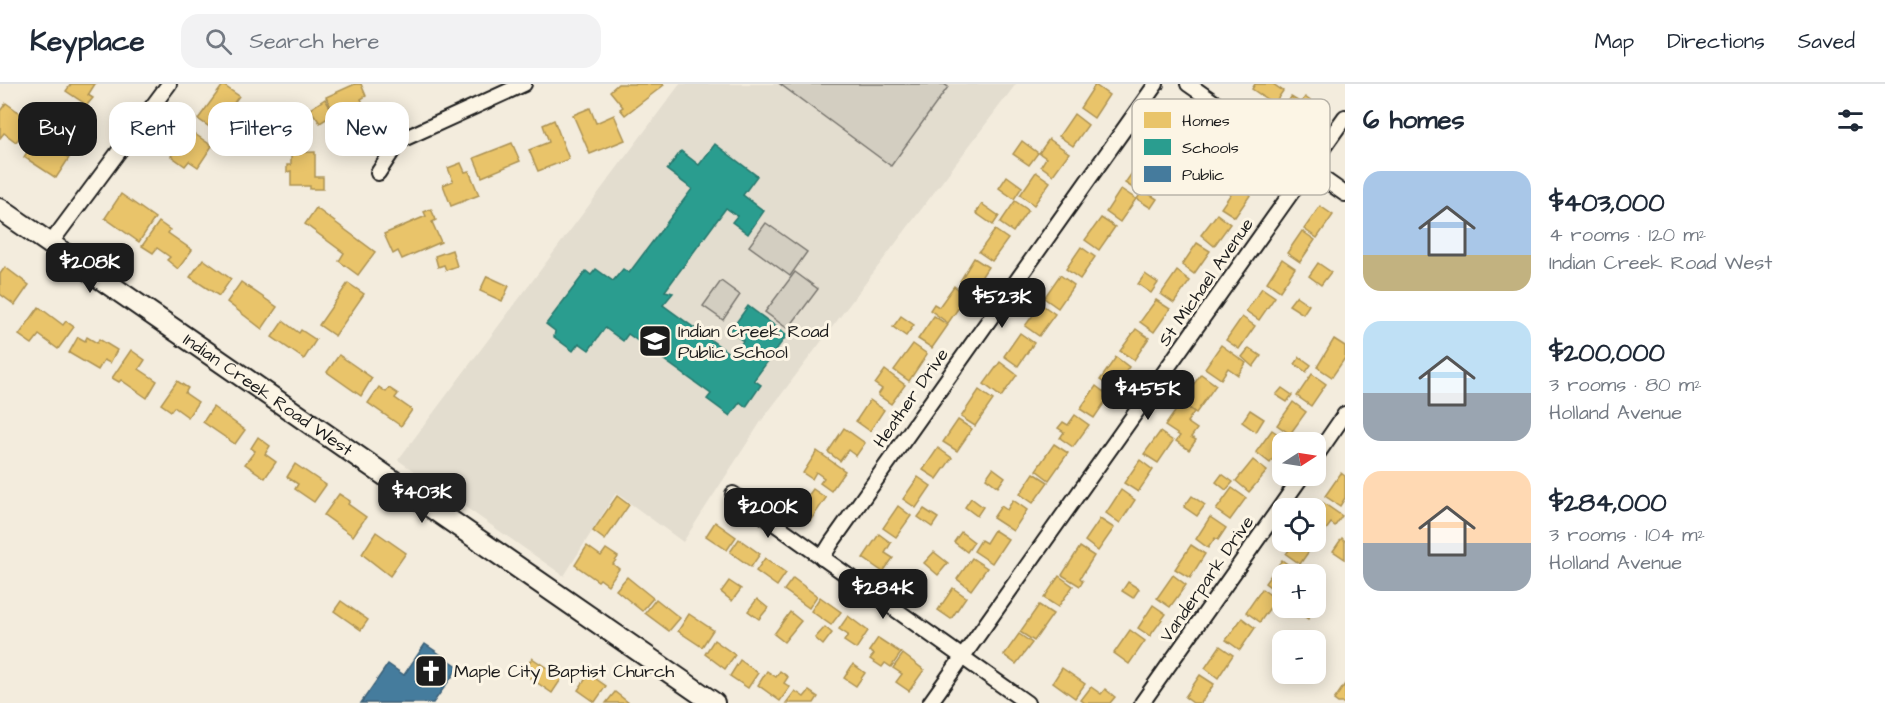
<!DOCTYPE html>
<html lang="en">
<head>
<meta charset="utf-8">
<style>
	:root { --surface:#fff; --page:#f2f2f3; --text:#1f2937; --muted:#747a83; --line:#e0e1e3; --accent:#1c1c1c }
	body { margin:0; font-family:"Architects Daughter",sans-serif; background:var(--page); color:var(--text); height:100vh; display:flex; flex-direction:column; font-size:22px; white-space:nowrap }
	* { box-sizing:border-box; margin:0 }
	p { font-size:20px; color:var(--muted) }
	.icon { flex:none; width:33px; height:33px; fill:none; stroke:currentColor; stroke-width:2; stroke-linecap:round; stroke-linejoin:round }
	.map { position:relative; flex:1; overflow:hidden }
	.details { display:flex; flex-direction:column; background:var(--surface); width:540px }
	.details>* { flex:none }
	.banner { position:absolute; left:18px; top:18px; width:570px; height:54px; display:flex; gap:12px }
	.needle { width:39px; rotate:78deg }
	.tools { position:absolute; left:1272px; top:348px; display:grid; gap:12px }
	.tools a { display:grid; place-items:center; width:54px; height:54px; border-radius:12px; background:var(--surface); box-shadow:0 3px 15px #0003; font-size:30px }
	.price { position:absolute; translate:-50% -51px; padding:0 14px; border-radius:12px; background:var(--accent); color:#fff; font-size:20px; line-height:39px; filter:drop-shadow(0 2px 3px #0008) }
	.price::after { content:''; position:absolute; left:50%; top:36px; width:18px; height:14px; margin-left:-9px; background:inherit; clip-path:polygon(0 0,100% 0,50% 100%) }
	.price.on { background:#222; color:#fff }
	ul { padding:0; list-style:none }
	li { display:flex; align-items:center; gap:18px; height:150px; padding:0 18px }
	li span { display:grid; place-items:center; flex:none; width:168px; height:120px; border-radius:18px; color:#555 }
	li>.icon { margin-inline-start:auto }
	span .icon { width:72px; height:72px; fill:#fffc; stroke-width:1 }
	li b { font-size:26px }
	h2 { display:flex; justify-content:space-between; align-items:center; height:72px; padding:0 18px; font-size:26px }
	.tag { padding:0 21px; border-radius:18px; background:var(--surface); box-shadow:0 3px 15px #0003; font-size:21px; line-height:54px }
	.tag.on { background:var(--accent); color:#fff }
	header { display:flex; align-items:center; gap:36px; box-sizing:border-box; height:84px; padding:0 30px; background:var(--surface); border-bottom:2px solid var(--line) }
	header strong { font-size:28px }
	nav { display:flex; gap:33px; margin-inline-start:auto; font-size:21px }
	.search { width:420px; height:54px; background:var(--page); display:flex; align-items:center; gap:15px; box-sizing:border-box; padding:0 21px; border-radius:18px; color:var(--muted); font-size:22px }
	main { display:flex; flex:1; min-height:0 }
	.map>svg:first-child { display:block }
	.built { fill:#e3ddcf }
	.green { fill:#d3cec1; stroke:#78756e; stroke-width:1.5 }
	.homes { fill:#e9c46a; stroke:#ac9253; stroke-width:1.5 }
	.schools { fill:#2a9d8f; stroke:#26766c; stroke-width:1.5 }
	.public { fill:#457b9d; stroke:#395e76; stroke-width:1.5 }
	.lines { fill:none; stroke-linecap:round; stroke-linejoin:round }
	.street-casing { stroke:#1c1c1c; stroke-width:18 }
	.secondary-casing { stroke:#1c1c1c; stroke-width:24 }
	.street { stroke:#fcf5e5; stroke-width:14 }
	.secondary { stroke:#fcf5e5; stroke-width:20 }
	.labels { text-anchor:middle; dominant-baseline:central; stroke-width:6; stroke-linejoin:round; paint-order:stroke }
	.street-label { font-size:18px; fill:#1c1c1c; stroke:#fcf5e5 }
	.poi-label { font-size:18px; fill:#1c1c1c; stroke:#fcf5e5; text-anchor:start }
	.key { fill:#fcf5e5; stroke:#b9b4a9; stroke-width:1.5 }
	.key-label { font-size:16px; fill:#1c1c1c }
</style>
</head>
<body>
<header>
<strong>Keyplace</strong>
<div class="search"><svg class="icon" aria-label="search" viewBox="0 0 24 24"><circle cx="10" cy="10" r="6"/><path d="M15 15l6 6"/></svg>Search here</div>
<nav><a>Map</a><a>Directions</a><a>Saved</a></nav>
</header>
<main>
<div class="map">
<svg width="1345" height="619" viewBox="0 0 1345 619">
	<rect width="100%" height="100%" fill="#f3ecdd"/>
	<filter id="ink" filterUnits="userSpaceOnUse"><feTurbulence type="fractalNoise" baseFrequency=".0167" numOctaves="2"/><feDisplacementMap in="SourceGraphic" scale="12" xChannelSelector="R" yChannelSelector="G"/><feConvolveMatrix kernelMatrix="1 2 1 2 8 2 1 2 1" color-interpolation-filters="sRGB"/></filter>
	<g filter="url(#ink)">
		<polygon class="built" points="680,0 1016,0 762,336 683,458 616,409 564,492 398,376"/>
		<g class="green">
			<polygon points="780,0 944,0 948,3 891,82"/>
			<polygon points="766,139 807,168 790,192 749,162"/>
			<polygon points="795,188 818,205 788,245 765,228"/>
			<polygon points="721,197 740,211 723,236 703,222"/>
		</g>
		<g class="homes">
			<polygon points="71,0 95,0 88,11 93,14 87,21 66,7"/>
			<polygon points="355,0 361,0 366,12 361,15 364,21 347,29 346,26 339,30 335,21 331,23 326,13"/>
			<polygon points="618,0 663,0 664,1 625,31 620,25 623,23 610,7"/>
			<polygon points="1255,0 1273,0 1283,7 1274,20 1252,5"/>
			<polygon points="223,1 239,12 214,46 198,35"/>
			<polygon points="1095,1 1109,11 1094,34 1080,24"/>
			<polygon points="1291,13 1301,19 1305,13 1316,21 1303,41 1282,27"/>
			<polygon points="325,15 334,30 320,39 310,25"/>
			<polygon points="6,19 31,37 16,58 4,49 0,54 0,27"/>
			<polygon points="590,24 596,39 614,31 625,56 590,70 573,31"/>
			<polygon points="1074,30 1088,41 1073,62 1059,52"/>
			<polygon points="554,36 569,75 538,87 529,66 549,58 543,41"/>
			<polygon points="192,48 212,62 198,83 189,77 185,82 171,72 180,59 183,61"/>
			<polygon points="36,53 69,74 56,94 24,73"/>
			<polygon points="1049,55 1069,69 1053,91 1041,82 1046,74 1039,69"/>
			<polygon points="1022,57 1038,69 1029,81 1013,70"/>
			<polygon points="512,59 520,77 482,93 474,74"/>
			<polygon points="315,68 315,93 323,93 323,105 310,105 310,102 291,102 291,87 287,88 287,81 291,81 291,69"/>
			<polygon points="1141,76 1154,86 1139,108 1125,99"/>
			<polygon points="461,79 465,88 469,87 479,111 451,122 443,101 453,97 448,84"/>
			<polygon points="1036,88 1050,98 1034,121 1020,111"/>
			<polygon points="1007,92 1022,103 1014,115 999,104"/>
			<polygon points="1237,101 1251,110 1235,133 1221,124"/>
			<polygon points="1121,105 1136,115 1120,138 1106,128"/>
			<polygon points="1143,106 1157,115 1151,124 1137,115"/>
			<polygon points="121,110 155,134 139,158 105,134"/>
			<polygon points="1015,117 1028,126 1013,148 1000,139"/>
			<polygon points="982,120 999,132 993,141 976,129"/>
			<polygon points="1320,122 1333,131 1317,154 1304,145"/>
			<polygon points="316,124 375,168 358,191 339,177 344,169 305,140"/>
			<polygon points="431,125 436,136 432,138 441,158 402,175 398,167 393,170 384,150 426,132 424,128"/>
			<polygon points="1217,130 1230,140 1214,162 1201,151"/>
			<polygon points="1101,134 1115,143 1099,166 1085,156"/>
			<polygon points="159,138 170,146 168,149 192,166 178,185 167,176 170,173 157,164 153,169 142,162"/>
			<polygon points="995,146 1008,155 992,177 979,168"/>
			<polygon points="1302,147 1315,156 1300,178 1287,169"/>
			<polygon points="1197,159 1210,167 1194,190 1182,181"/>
			<polygon points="1081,163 1095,173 1080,195 1066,185"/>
			<polygon points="452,166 457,182 446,186 444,181 438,183 435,172"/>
			<polygon points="974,174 988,183 973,206 960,197"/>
			<polygon points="203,175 231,195 219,212 190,193"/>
			<polygon points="1282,175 1295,184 1280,207 1267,198"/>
			<polygon points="1318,179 1331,188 1321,201 1309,192"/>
			<polygon points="5,183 29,201 15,221 0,210 0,190"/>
			<polygon points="1177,187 1190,197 1174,219 1161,210"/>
			<polygon points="1145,190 1158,199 1151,209 1138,200"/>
			<polygon points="1060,191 1074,201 1058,224 1044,214"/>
			<polygon points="487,192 509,202 502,217 480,207"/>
			<polygon points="241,198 277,223 262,245 227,218"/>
			<polygon points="348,199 364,210 335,252 319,241"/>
			<polygon points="954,202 967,212 948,239 930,226 934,220 939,223"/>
			<polygon points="1262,204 1275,213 1259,236 1246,227"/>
			<polygon points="1296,212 1309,221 1303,230 1289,221"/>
			<polygon points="1156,216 1170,225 1154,248 1140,238"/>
			<polygon points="1041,220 1055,230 1039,252 1025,242"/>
			<polygon points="39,223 63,241 66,237 74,243 58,265 39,251 32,260 19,251"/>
			<polygon points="901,232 914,241 906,252 893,243"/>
			<polygon points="934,232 948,241 932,264 918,255"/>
			<polygon points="1242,233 1255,242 1239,265 1226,256"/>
			<polygon points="283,237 299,249 301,246 316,256 304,275 272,253"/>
			<polygon points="1136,245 1149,254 1134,276 1120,267"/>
			<polygon points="1020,249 1034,259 1018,282 1004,272"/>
			<polygon points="78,253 85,257 87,253 97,259 99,255 117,266 110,279 104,276 98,286 69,269"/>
			<polygon points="1334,255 1345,262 1345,274 1332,293 1317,283"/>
			<polygon points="913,260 927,270 909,297 894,286"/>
			<polygon points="1221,261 1246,279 1238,291 1228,284 1221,295 1205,284"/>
			<polygon points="1249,264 1261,272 1253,283 1242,273"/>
			<polygon points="131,266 145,276 139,285 157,297 147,314 121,296 119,298 112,294"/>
			<polygon points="339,271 372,294 361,312 327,288"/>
			<polygon points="1116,273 1129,283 1114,305 1100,296"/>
			<polygon points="1300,273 1311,281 1306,288 1295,280"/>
			<polygon points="1000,278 1017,291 1001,313 984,300"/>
			<polygon points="885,286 905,301 891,320 878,311 882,305 875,300"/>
			<polygon points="1201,290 1216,301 1196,329 1181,318"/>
			<polygon points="1312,290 1326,300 1311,322 1297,312"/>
			<polygon points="177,297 188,304 185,309 198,318 188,333 174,323 171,327 161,320"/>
			<polygon points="1096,302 1109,312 1094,334 1080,325"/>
			<polygon points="379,303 386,308 389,304 398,310 395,314 412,326 401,342 368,319"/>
			<polygon points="1282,304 1292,311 1287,318 1276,311"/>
			<polygon points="979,306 993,316 975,342 961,333"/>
			<polygon points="870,316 884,326 870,347 856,337"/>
			<polygon points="1293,318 1306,328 1290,350 1277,341"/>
			<polygon points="1181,319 1194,328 1187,338 1197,345 1191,353 1196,356 1189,366 1176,357 1180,352 1165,342"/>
			<polygon points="213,323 245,346 235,360 203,338"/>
			<polygon points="1250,326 1264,335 1256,348 1242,338"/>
			<polygon points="1075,331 1089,341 1073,363 1060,354 1064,348 1058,344 1063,338 1068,341"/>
			<polygon points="958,336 972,345 957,367 943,358"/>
			<polygon points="844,344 865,359 856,372 848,366 840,377 828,368"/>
			<polygon points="1272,346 1287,356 1282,358 1282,362 1270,379 1256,368"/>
			<polygon points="1160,348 1173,357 1158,379 1144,370"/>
			<polygon points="258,353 270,362 265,370 276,378 265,394 245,380 255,367 251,364"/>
			<polygon points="1054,360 1068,369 1049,396 1036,386"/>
			<polygon points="938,364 952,374 937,395 923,386"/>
			<polygon points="817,367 845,387 831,407 820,399 824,394 816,388 812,395 803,389"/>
			<polygon points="1140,376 1153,386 1138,408 1124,399"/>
			<polygon points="1253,376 1267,387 1249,408 1236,397"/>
			<polygon points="295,380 326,401 314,418 295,405 298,400 287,393"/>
			<polygon points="993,384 1005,393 998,403 986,394"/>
			<polygon points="1034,389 1048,398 1033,419 1020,410"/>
			<polygon points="1341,389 1345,392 1345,414 1340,422 1325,412"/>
			<polygon points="1222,390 1233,398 1226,406 1216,398"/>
			<polygon points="918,393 931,402 916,424 903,415"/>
			<polygon points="1232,404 1246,414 1230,436 1216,426"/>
			<polygon points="813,405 826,414 810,437 797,427"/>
			<polygon points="1121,406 1135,416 1120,439 1106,429"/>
			<polygon points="339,410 350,417 348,420 366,433 353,452 324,431"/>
			<polygon points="617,412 629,421 605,456 593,447"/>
			<polygon points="1192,412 1205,421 1197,432 1184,423"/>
			<polygon points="971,414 983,423 977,432 965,423"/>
			<polygon points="1013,416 1027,426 1013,447 993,434 1001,422 1007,426"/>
			<polygon points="1322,418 1342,432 1335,442 1331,439 1322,451 1316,447 1316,427"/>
			<polygon points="898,422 911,432 896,453 883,444"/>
			<polygon points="924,425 938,434 932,443 918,433"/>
			<polygon points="1210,433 1226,444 1218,456 1215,454 1208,464 1196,455"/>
			<polygon points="1100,435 1114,444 1098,467 1085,457"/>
			<polygon points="715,438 736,453 727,466 706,452"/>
			<polygon points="994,446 1008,455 992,479 974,467 981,456 986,459"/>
			<polygon points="376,448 406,469 390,492 362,470"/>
			<polygon points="961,448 974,458 967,468 954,458"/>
			<polygon points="879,450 891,459 885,469 893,474 883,488 863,474"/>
			<polygon points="1342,454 1345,457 1345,475 1333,467"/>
			<polygon points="739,455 760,470 751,483 730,468"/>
			<polygon points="1316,457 1300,480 1286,470 1295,458"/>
			<polygon points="1191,461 1205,470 1190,494 1175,485"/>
			<polygon points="587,462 601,472 606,465 618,473 613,480 619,485 608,501 600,495 598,497 575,481"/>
			<polygon points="1080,463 1094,472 1080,494 1083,497 1080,502 1062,491"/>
			<polygon points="934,468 948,479 938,491 924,479"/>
			<polygon points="765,474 786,489 777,502 756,487"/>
			<polygon points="972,474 987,484 971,506 957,495"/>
			<polygon points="1282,476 1298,488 1296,490 1282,490 1282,512 1265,499"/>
			<polygon points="1173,491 1186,501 1170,523 1157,514"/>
			<polygon points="1059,492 1073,502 1058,523 1044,514"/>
			<polygon points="627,493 653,514 642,527 616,506"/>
			<polygon points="793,494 817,512 809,524 784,506"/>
			<polygon points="729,497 741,505 732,517 721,508"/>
			<polygon points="1128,498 1139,505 1133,514 1122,507"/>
			<polygon points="953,504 966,513 951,535 938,526"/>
			<polygon points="1262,505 1276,515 1260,538 1246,528"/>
			<polygon points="820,513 841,528 831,541 811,527"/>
			<polygon points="656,515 680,534 669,547 645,529"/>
			<polygon points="757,515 768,524 759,535 748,527"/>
			<polygon points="341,517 368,536 361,546 334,527"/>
			<polygon points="1039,521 1053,530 1034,557 1020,548"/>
			<polygon points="1153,521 1166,530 1150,552 1138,544"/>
			<polygon points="1296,524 1316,524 1308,535 1295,526"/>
			<polygon points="790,528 801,537 784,558 774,550"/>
			<polygon points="689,530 713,546 702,563 678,547"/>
			<polygon points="848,532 868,547 856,565 844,557 848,551 839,545"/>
			<polygon points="1242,534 1255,544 1240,566 1226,556"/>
			<polygon points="825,543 832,549 823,561 815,554"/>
			<polygon points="1130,546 1145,557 1129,580 1114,569"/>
			<polygon points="1019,550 1032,559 1016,580 1004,571"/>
			<polygon points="878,554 901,569 891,583 885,579 882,583 870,575 874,570 869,567"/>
			<polygon points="714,556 735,571 725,585 705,570"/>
			<polygon points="1220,562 1233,571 1218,594 1205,584"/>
			<polygon points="903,570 924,586 909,607 896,598 902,590 893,584"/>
			<polygon points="532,574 562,594 552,609 523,589"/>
			<polygon points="740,576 758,589 748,604 730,592"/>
			<polygon points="853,580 865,589 856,602 844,594"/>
			<polygon points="1062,584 1085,600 1075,614 1053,598"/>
			<polygon points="767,587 776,593 780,587 788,593 784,599 790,603 780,617 758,601"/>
			<polygon points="589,590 606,602 595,618 578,606"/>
			<polygon points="1200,591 1214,600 1201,619 1193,619 1185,613"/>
			<polygon points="1345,600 1345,619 1338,619 1334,616"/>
			<polygon points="1091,603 1101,610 1105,605 1115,613 1110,619 1085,619 1081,616"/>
			<polygon points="795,607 804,613 809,607 818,613 814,619 786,619"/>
			<polygon points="615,608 629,619 606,619"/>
		</g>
		<polygon class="schools" points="715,60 757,92 743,111 764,127 748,150 732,138 737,132 726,124 665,207 673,209 663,221 733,272 743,257 730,247 748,222 787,251 754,296 761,301 746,323 740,318 730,332 707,315 711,310 628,250 623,257 605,244 589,266 579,259 573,267 554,253 555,247 546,240 586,187 591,191 596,185 613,197 623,185 629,189 692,105 667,86 681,67 699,81"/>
		<polygon class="public" points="425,560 459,583 433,619 361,619 388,580 404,591"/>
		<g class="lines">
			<g class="street-casing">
				<g id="street">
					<polyline points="1188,0 1345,110"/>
					<polyline points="378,89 399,57 524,0"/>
					<polyline points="50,160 169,0"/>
					<polyline points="1316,372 1345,330"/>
					<polyline points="733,410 1027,619"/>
					<polyline points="822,474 832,458 1156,0"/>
					<polyline points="930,619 1345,33"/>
					<polyline points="1142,619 1302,392"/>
				</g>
			</g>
			<g class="secondary-casing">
				<g id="secondary">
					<path id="s1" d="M0 125 714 619"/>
				</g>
			</g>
			<use href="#street" class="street"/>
			<use href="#secondary" class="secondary"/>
		</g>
	</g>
	<defs>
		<g id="school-square" transform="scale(1.725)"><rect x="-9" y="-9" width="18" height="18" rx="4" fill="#1c1c1c" stroke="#fcf5e5"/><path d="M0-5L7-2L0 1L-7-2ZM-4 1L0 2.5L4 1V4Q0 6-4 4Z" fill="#fff"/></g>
		<g id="church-square" transform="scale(1.725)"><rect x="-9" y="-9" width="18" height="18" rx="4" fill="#1c1c1c" stroke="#fcf5e5"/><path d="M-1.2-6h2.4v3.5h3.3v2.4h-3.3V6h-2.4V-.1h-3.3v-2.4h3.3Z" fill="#fff"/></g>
	</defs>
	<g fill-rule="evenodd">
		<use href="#school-square" x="655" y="257"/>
		<use href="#church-square" x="431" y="587"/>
	</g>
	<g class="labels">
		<g class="street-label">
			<text transform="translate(1206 198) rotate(-55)">St Michael Avenue</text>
			<text stroke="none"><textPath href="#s1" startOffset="326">Indian Creek Road West</textPath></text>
			<text transform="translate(911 314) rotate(-55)">Heather Drive</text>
			<text transform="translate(1207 495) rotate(-55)">Vanderpark Drive</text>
		</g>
		<g class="poi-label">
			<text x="678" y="247">Indian Creek Road<tspan x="678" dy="21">Public School</tspan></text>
			<text x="454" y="587">Maple City Baptist Church</text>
		</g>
	</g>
	<rect x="1132" y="15" width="198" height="96" rx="9" class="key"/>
	<rect x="1144" y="28" width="27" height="16" fill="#e9c46a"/>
	<rect x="1144" y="55" width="27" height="16" fill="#2a9d8f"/>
	<rect x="1144" y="82" width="27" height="16" fill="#457b9d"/>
	<g class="key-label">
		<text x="1182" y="42">Homes</text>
		<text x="1182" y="69">Schools</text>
		<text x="1182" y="96">Public</text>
	</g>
</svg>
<div class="tools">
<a><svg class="needle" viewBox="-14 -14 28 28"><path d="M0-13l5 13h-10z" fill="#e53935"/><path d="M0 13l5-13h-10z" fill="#747a83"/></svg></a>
<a><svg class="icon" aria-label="locate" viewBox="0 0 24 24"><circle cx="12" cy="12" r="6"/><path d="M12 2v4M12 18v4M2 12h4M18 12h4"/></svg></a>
<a>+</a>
<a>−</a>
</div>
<b class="price" style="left:90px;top:210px">$208K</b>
<b class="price" style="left:1002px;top:245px">$523K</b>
<b class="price" style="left:1148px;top:337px">$455K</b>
<b class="price on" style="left:422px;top:440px">$403K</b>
<b class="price" style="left:768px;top:455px">$200K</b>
<b class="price" style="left:883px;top:536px">$284K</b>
<div class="banner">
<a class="tag on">Buy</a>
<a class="tag">Rent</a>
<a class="tag">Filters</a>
<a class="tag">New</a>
</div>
</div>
<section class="details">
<h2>6 homes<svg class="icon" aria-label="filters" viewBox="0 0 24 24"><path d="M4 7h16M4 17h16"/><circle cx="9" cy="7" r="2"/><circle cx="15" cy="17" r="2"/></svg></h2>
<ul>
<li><span style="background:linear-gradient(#a9c7e8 70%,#c2b280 0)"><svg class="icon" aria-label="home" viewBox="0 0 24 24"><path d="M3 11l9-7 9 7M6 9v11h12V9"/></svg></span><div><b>$403,000</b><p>4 rooms · 120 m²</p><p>Indian Creek Road West</p></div></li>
<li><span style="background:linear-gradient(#bfe0f5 60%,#9aa5b1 0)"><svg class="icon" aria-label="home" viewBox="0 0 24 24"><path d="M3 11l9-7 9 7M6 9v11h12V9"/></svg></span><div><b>$200,000</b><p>3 rooms · 80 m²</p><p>Holland Avenue</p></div></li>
<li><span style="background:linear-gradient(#ffd9b3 60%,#9aa5b1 0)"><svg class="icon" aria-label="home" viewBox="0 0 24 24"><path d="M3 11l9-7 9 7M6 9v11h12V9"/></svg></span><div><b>$284,000</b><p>3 rooms · 104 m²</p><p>Holland Avenue</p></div></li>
</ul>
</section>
</main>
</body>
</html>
